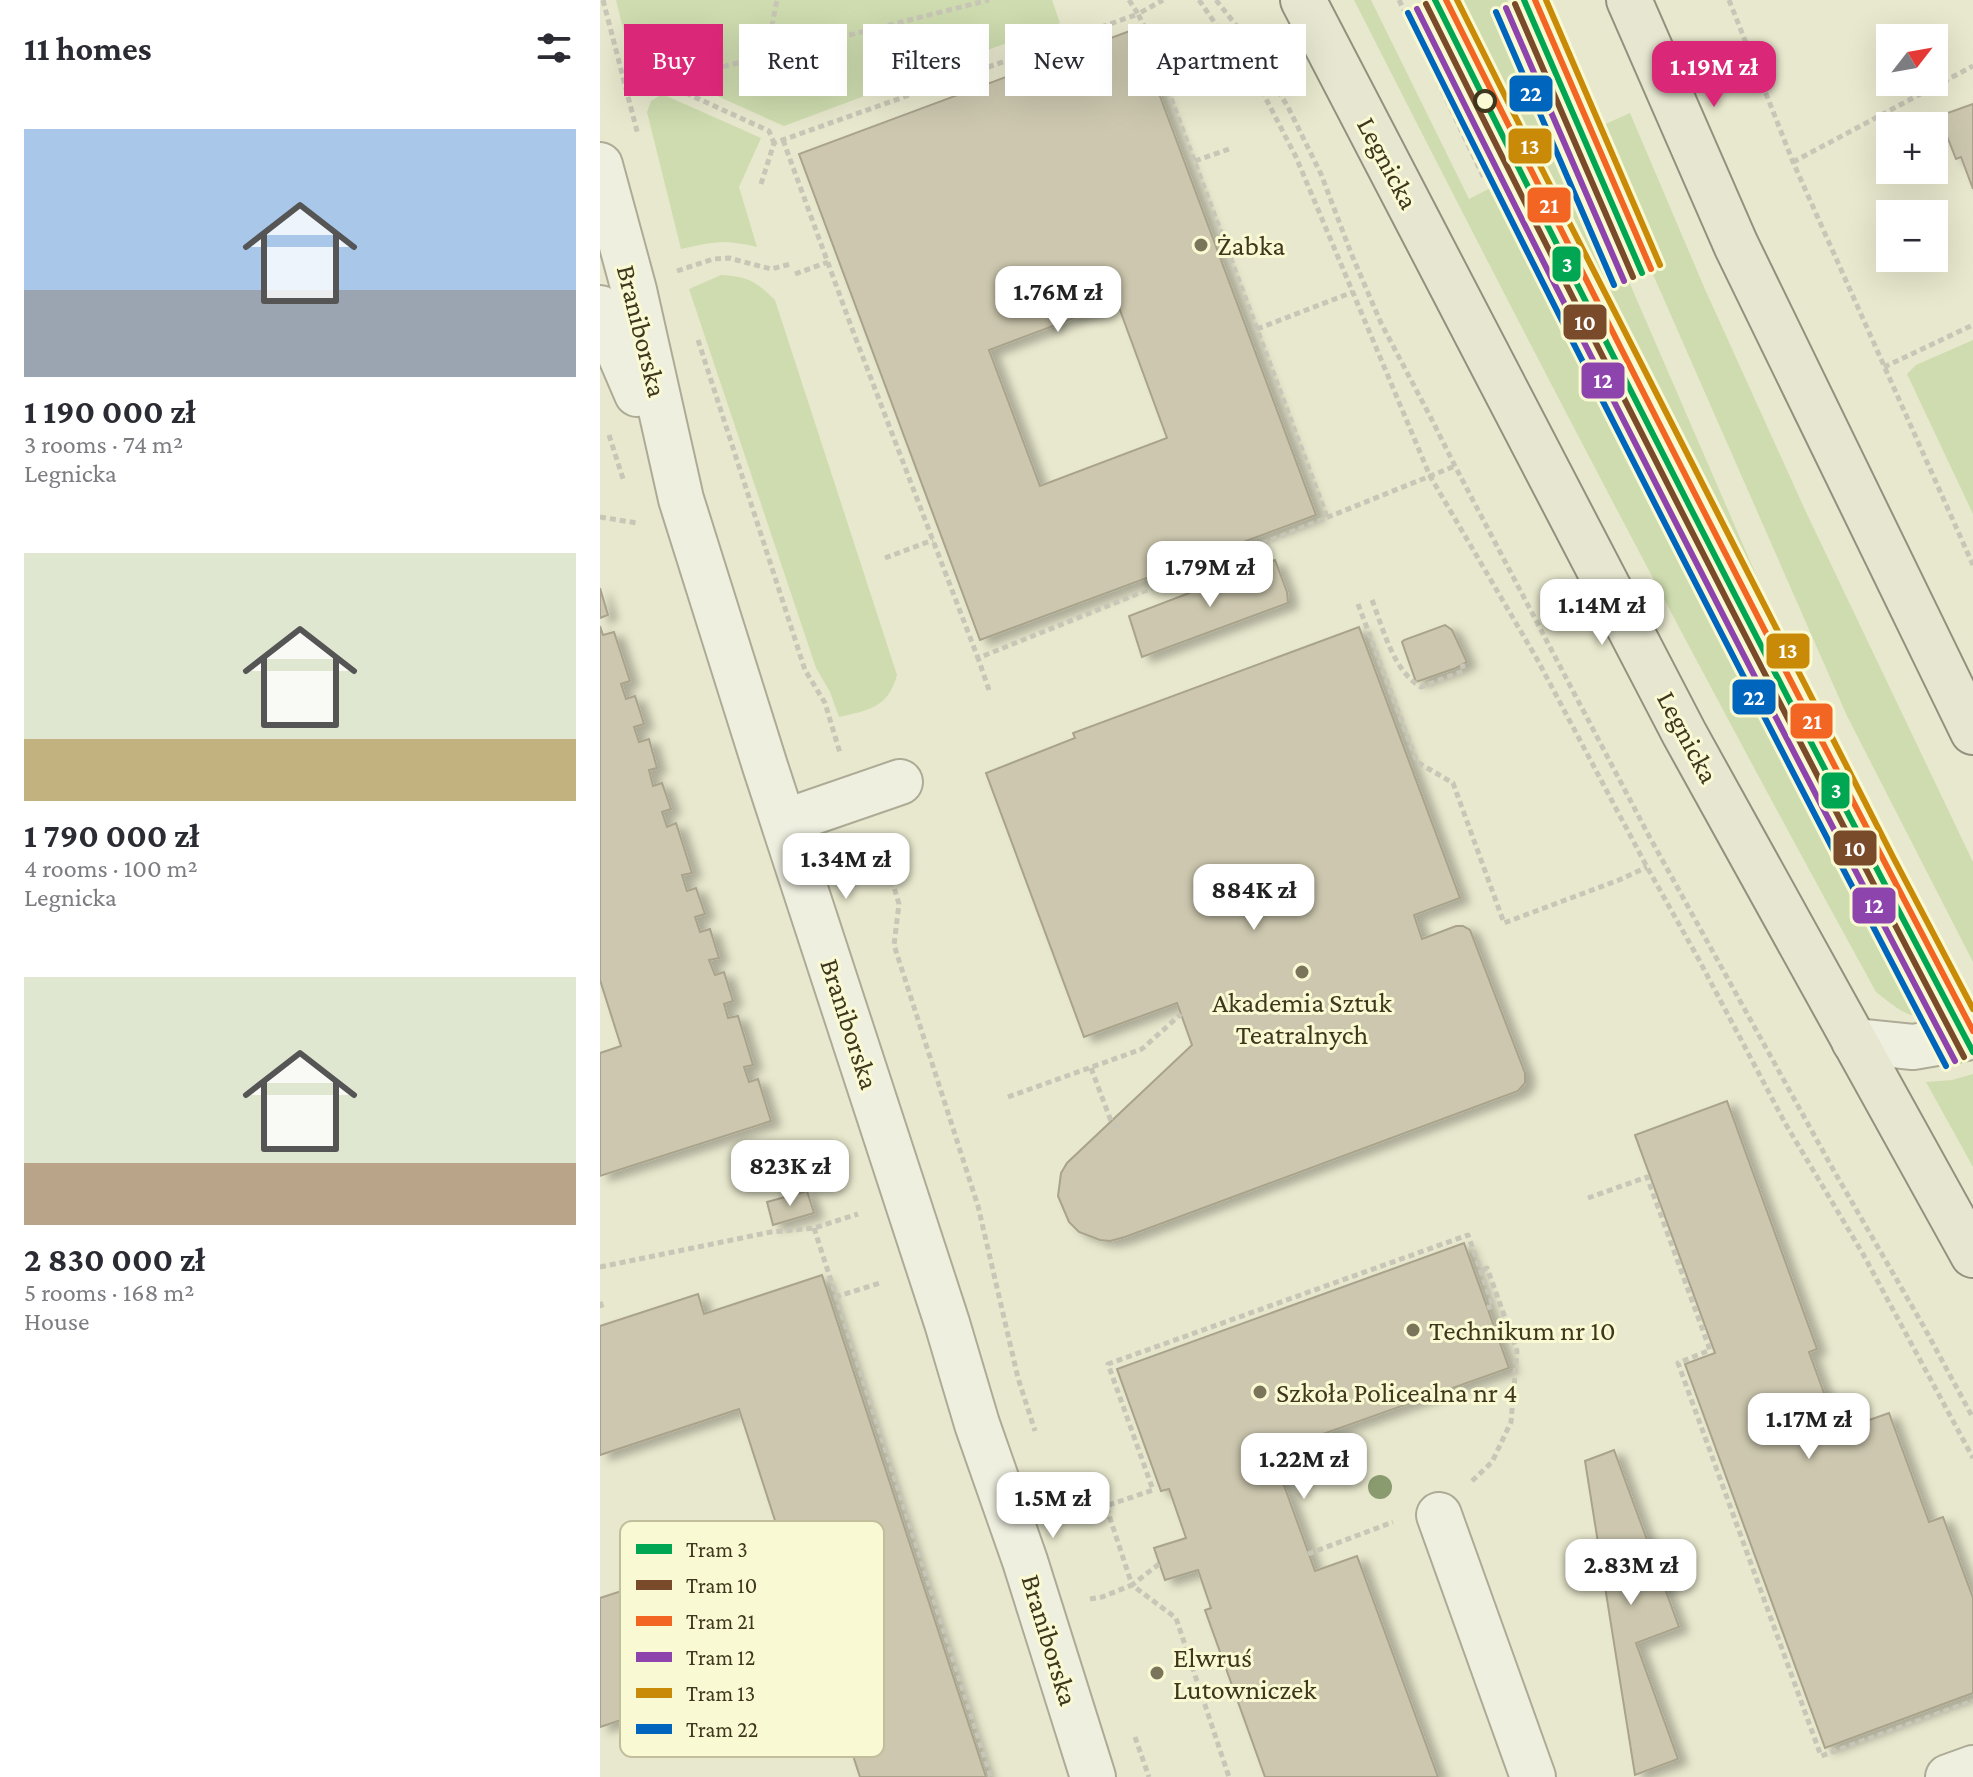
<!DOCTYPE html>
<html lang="en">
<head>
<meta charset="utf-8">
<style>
	:root { --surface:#fff; --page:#f2f2f3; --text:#2b2b33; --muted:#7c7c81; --accent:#db2777 }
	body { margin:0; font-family:"Crimson Pro",serif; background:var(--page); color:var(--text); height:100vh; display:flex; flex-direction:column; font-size:30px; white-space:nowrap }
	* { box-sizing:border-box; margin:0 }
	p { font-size:26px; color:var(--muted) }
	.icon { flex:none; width:44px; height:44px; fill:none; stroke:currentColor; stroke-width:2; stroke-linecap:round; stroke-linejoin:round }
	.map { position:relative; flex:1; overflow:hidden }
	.drawer { display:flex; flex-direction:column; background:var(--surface); width:600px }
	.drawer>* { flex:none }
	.banner { position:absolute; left:24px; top:24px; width:760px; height:72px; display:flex; gap:16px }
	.needle { width:52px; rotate:59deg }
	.tools { position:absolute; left:1276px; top:24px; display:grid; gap:16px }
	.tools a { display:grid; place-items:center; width:72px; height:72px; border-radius:0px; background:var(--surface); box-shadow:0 8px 32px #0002; font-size:40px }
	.price { position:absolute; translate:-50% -68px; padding:0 18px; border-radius:16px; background:#fff; color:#222; font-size:26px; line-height:52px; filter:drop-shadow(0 2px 4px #0008) }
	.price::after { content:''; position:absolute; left:50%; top:48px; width:24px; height:18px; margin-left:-12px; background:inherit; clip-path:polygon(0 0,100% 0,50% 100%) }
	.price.on { background:var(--accent); color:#fff }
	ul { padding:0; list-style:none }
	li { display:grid; align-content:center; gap:16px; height:424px; padding:0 24px }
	li span { display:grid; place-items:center; height:248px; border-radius:0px; color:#555 }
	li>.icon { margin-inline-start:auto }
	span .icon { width:144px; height:144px; fill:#fffc; stroke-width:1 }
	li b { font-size:34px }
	h2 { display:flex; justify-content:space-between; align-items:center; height:96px; padding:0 24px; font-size:34px }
	.tag { padding:0 28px; border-radius:0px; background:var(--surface); box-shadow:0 8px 32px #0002; font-size:28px; line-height:72px }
	.tag.on { background:var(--accent); color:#fff }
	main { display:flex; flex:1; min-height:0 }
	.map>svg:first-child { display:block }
	.green { fill:#cedcaf }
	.building { fill:#ccc7ae; stroke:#a9a38c; stroke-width:2; fill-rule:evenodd; filter:url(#shadow) }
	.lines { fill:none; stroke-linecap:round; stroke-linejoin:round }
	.minor-casing { stroke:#adab96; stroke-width:48 }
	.major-casing { stroke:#93917e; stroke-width:48 }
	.path { stroke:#c8c6b6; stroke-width:5; stroke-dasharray:6 4; stroke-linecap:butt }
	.minor { stroke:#efefe0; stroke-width:44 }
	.major { stroke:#e7e7d1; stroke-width:44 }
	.tram-1-casing { stroke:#f9f9d3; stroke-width:12 }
	.tram-2-casing { stroke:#f9f9d3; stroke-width:12 }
	.tram-3-casing { stroke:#f9f9d3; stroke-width:12 }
	.tram-4-casing { stroke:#f9f9d3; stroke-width:12 }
	.tram-5-casing { stroke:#f9f9d3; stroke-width:12 }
	.tram-6-casing { stroke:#f9f9d3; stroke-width:12 }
	.tram-1 { stroke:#00a651; stroke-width:6 }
	.tram-2 { stroke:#7a4b2a; stroke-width:6 }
	.tram-3 { stroke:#f26522; stroke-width:6 }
	.tram-4 { stroke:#8e44ad; stroke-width:6 }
	.tram-5 { stroke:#c98a07; stroke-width:6 }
	.tram-6 { stroke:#0065bd; stroke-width:6 }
	.tree { fill:#899b6f }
	.stop-dot { fill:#f9f9d3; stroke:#3e361d; stroke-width:4 }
	.poi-dot { fill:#7a745b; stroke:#f9f9d3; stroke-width:3 }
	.labels { text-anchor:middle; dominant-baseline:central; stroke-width:6; stroke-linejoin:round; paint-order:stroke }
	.street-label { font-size:28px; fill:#3e361d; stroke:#f9f9d3 }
	.poi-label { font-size:28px; fill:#3e361d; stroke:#f9f9d3; text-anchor:start }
	.key { fill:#f9f9d3; stroke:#c1be9c; stroke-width:2 }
	.key-label { font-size:22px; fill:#3e361d }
	.line-badge { stroke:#f9f9d3; stroke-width:3 }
	.badge-label { font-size:22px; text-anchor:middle; font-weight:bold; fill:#fff }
</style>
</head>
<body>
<main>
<section class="drawer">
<h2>11 homes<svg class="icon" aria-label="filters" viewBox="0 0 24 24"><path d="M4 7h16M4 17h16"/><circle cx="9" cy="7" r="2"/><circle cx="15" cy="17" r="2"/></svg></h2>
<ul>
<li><span style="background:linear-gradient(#a9c7e8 65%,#9aa5b1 0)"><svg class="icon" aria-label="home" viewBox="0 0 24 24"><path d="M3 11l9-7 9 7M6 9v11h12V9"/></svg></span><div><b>1 190 000 zł</b><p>3 rooms · 74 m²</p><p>Legnicka</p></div></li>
<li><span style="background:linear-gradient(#dfe7d0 75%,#c2b280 0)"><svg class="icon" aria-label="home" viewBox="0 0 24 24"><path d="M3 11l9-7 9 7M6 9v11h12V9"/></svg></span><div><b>1 790 000 zł</b><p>4 rooms · 100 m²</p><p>Legnicka</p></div></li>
<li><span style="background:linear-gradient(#dfe7d0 75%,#b9a48a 0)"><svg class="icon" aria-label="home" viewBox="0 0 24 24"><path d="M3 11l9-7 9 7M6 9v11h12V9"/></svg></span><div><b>2 830 000 zł</b><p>5 rooms · 168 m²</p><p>House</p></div></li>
</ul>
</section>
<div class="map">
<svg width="1373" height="1777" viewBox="0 0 1373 1777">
	<defs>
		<filter id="shadow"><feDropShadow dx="9" dy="5" stdDeviation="4" flood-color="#0004"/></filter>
	</defs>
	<rect width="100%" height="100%" fill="#e8e8ce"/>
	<g class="green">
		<polygon points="16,0 452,0 460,23 184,126 30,57"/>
		<path d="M754 0H771L869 199 910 178 1345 1017C1308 1019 1304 1014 1276 992 1096 665 923 333 754 0Z"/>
		<polygon points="855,0 907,0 1189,651 1188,652 924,141"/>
		<path d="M62 94 161 138 139 187 157 247C123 239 114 242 81 249L47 112 51 101Z"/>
		<polygon points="1030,113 1104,287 1206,512 1373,862 1373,962 1247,716 990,131"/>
		<path d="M121 275C147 276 157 282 175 300L297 675C288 708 269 710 239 717L230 692 216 668 89 289Z"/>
		<polygon points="1373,340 1373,514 1307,374 1316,365"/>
		<polygon points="1373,1074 1373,1167 1326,1082 1352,1080"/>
	</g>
	<g class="building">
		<path d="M535 29 716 515 380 640 199 154ZM517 302 567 438 440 486 389 350Z"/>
		<polygon points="1373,104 1373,189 1361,157 1356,159 1339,116"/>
		<polygon points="675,560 687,592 688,603 542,657 529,616"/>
		<polygon points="0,588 8,615 0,618"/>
		<polygon points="845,625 852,630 867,662 856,668 816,682 802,642 804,640"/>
		<polygon points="0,626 3,635 14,632 30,681 21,684 26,699 35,696 44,724 34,727 39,742 49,739 57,768 49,770 53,786 62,783 71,809 62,812 67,827 76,823 92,873 82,875 87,891 96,888 105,914 95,917 100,932 110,929 119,958 109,960 115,975 124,972 133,1001 124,1004 128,1018 138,1016 153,1065 144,1067 149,1082 158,1079 171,1121 0,1176 0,1053 21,1046 0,980"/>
		<polygon points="759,627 860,898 814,915 822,939 856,926 863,926 870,930 925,1073 925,1083 918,1091 525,1237 510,1241 500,1240 479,1232 469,1222 458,1196 461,1173 467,1163 592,1045 577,1003 484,1037 386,773 475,738 473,733"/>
		<polygon points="1127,1101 1217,1349 1209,1352 1238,1431 1289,1413 1329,1522 1343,1517 1373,1598 1373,1693 1225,1748 1085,1364 1115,1353 1035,1135"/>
		<polygon points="207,1191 214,1213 173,1225 167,1202"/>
		<polygon points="864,1243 909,1368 672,1452 715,1571 757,1556 838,1777 665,1777 605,1610 611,1608 598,1570 565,1580 554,1548 586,1538 569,1489 561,1491 517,1369"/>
		<polygon points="222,1275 386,1777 260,1777 220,1654 0,1727 0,1598 181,1539 139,1409 0,1455 0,1326 98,1294 104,1314"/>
		<polygon points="1014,1450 1079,1627 1036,1643 1078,1759 1035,1775 985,1461"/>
	</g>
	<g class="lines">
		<g class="minor-casing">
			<g id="minor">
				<polyline points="0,165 34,290 81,499 165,766 347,1323 377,1424 425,1561 493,1777"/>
				<polyline points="0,308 37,394"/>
				<polyline points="184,822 300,782"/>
				<polyline points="1254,1041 1313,1047 1366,1038 1373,1035"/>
				<polyline points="839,1515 933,1777"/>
				<polyline points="1348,1777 1373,1768"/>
			</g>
		</g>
		<g class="major-casing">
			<g id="major">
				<polyline points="703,0 1084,733 1373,1255"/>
				<polyline points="1029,0 1136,245 1373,732"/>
			</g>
		</g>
		<g class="path">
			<polyline points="3,0 38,135"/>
			<polyline points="529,0 538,14 563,0"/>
			<polyline points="599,0 662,91 696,157 830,476 937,659 1047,867 1098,958 1185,1123 1263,1254 1373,1458"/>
			<polyline points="616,0 647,39 688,107 721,174 751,253 781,323 831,418 855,466 1049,836 1234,1171 1324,1327 1373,1418"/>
			<polyline points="799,0 884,178"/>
			<polyline points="1129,0 1193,162 1373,565"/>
			<polyline points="166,56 177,0"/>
			<polyline points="72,80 75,88 169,131 174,143"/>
			<polyline points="26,91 389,0"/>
			<polyline points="183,140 254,334 378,658"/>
			<polyline points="595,161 629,149"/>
			<polyline points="1193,162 1373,66"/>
			<polyline points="161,184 174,143 538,14 544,26 727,517"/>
			<polyline points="77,271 113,259 129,258 171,269 191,264"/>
			<polyline points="195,274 228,262"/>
			<polyline points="657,329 753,292"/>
			<polyline points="98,340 205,670 225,703 240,753"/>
			<polyline points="1284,367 1373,325"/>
			<polyline points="9,435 24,482"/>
			<polyline points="0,517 37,523"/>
			<polyline points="285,558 333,540"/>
			<path d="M772 600C783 628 793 671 821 687L864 671 862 664"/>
			<polyline points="758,604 817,762 853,783 904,923 1019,880 1047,867"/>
			<polyline points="389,690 378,658 855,466"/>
			<polyline points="280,841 299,904 294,945 378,1206 418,1378 435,1431"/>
			<polyline points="491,1068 511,1121 516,1126 521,1121"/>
			<polyline points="408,1097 542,1049 581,1014"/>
			<polyline points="988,1198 1047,1177 1110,1350 1078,1363 1221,1756 1373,1701"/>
			<polyline points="214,1228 391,1777"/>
			<polyline points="0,1267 171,1232 214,1228 258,1214"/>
			<polyline points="235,1297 280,1283"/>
			<polyline points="0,1302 3,1310"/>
			<polyline points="872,1481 892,1462 911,1422 917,1351 887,1268 881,1271"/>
			<polyline points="708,1554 793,1522"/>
			<polyline points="559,1564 532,1585 506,1506 553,1490 508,1364 868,1235 893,1306 887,1308"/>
			<polyline points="490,1599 502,1597 532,1585 576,1618 629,1777"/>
			<polyline points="535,1737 549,1777"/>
		</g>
		<use href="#minor" class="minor"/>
		<use href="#major" class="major"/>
		<g class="tram-1-casing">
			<g id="tram-1">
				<path d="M835 0C1010 353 1189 704 1373 1052"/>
				<polyline points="924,0 1042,273"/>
			</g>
		</g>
		<g class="tram-2-casing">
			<g id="tram-2">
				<path d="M826 4C1001 357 1181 708 1364 1057"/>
				<polyline points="915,4 1033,277"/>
			</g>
		</g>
		<g class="tram-3-casing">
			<g id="tram-3">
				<path d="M846 0C1018 345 1193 689 1373 1031"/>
				<polyline points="935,0 1051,269"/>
			</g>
		</g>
		<g class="tram-4-casing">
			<g id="tram-4">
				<polyline points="906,8 1024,281"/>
				<path d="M817 9C992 362 1172 713 1355 1061"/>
			</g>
		</g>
		<g class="tram-5-casing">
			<g id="tram-5">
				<polyline points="857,0 927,140 1293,857 1373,1009"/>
				<polyline points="946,0 1060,265"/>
			</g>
		</g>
		<g class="tram-6-casing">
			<g id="tram-6">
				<polyline points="896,12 1014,285"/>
				<path d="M808 13C983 366 1163 717 1346 1066"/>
			</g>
		</g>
		<use href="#tram-1" class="tram-1"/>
		<use href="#tram-2" class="tram-2"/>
		<use href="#tram-3" class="tram-3"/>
		<use href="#tram-4" class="tram-4"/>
		<use href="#tram-5" class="tram-5"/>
		<use href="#tram-6" class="tram-6"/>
	</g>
	<g class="tree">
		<circle cx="275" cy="869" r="12"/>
		<circle cx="780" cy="1487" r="12"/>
	</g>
	<circle class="stop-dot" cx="885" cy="101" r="10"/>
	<g class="poi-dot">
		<circle cx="601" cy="245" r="8"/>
		<circle cx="702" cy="972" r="8"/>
		<circle cx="813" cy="1330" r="8"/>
		<circle cx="660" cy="1392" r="8"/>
		<circle cx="557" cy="1673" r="8"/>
	</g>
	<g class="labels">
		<g class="street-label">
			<text transform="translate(788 163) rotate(62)">Legnicka</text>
			<text transform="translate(42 331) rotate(76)">Braniborska</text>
			<text transform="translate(1088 737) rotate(62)">Legnicka</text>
			<text transform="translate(250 1024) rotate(72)">Braniborska</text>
			<text transform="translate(450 1640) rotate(73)">Braniborska</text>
		</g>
		<g class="poi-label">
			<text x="617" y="245">Żabka</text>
			<text x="702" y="1002" text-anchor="middle">Akademia Sztuk<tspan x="702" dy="32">Teatralnych</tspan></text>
			<text x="829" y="1330">Technikum nr 10</text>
			<text x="676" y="1392">Szkoła Policealna nr 4</text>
			<text x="573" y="1657">Elwruś<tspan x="573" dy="32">Lutowniczek</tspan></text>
		</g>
	</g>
	<rect x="20" y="1521" width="264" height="236" rx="12" class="key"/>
	<rect x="36" y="1544" width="36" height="10" fill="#00a651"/>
	<rect x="36" y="1580" width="36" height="10" fill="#7a4b2a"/>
	<rect x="36" y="1616" width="36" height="10" fill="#f26522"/>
	<rect x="36" y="1652" width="36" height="10" fill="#8e44ad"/>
	<rect x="36" y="1688" width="36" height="10" fill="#c98a07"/>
	<rect x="36" y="1724" width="36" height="10" fill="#0065bd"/>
	<g class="key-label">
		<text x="86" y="1557">Tram 3</text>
		<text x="86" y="1593">Tram 10</text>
		<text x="86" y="1629">Tram 21</text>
		<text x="86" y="1665">Tram 12</text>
		<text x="86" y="1701">Tram 13</text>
		<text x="86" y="1737">Tram 22</text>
	</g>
	<g class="line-badge">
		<rect x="908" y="74" width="46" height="39" rx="8" fill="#0065bd"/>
		<rect x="907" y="127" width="46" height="38" rx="8" fill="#c98a07"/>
		<rect x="926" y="186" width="46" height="38" rx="8" fill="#f26522"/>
		<rect x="951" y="245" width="31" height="38" rx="8" fill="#00a651"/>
		<rect x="962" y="303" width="46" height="38" rx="8" fill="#7a4b2a"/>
		<rect x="980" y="361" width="46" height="39" rx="8" fill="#8e44ad"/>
		<rect x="1165" y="632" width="46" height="38" rx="8" fill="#c98a07"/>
		<rect x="1131" y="678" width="46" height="38" rx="8" fill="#0065bd"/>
		<rect x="1189" y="702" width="45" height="38" rx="8" fill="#f26522"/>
		<rect x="1220" y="771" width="31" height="39" rx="8" fill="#00a651"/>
		<rect x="1232" y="829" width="46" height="38" rx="8" fill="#7a4b2a"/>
		<rect x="1251" y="886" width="46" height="39" rx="8" fill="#8e44ad"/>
	</g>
	<g class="badge-label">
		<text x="931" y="101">22</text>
		<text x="930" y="154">13</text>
		<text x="949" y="213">21</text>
		<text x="967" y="272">3</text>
		<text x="985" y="330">10</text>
		<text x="1003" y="388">12</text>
		<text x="1188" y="658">13</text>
		<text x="1154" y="705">22</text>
		<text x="1212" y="729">21</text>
		<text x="1236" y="798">3</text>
		<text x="1255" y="856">10</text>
		<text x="1274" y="913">12</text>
	</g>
</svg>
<div class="tools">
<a><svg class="needle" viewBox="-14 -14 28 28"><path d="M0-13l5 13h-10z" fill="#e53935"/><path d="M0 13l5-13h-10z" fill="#7c7c81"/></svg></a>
<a>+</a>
<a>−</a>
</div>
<b class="price on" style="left:1114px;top:109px">1.19M zł</b>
<b class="price" style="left:458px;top:334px">1.76M zł</b>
<b class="price" style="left:610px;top:609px">1.79M zł</b>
<b class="price" style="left:1002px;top:647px">1.14M zł</b>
<b class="price" style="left:246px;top:901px">1.34M zł</b>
<b class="price" style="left:654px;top:932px">884K zł</b>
<b class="price" style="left:190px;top:1208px">823K zł</b>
<b class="price" style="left:1209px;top:1461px">1.17M zł</b>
<b class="price" style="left:704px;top:1501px">1.22M zł</b>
<b class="price" style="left:453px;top:1540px">1.5M zł</b>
<b class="price" style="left:1031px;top:1607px">2.83M zł</b>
<div class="banner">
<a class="tag on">Buy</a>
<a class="tag">Rent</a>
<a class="tag">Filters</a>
<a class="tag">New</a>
<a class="tag">Apartment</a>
</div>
</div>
</main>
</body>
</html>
